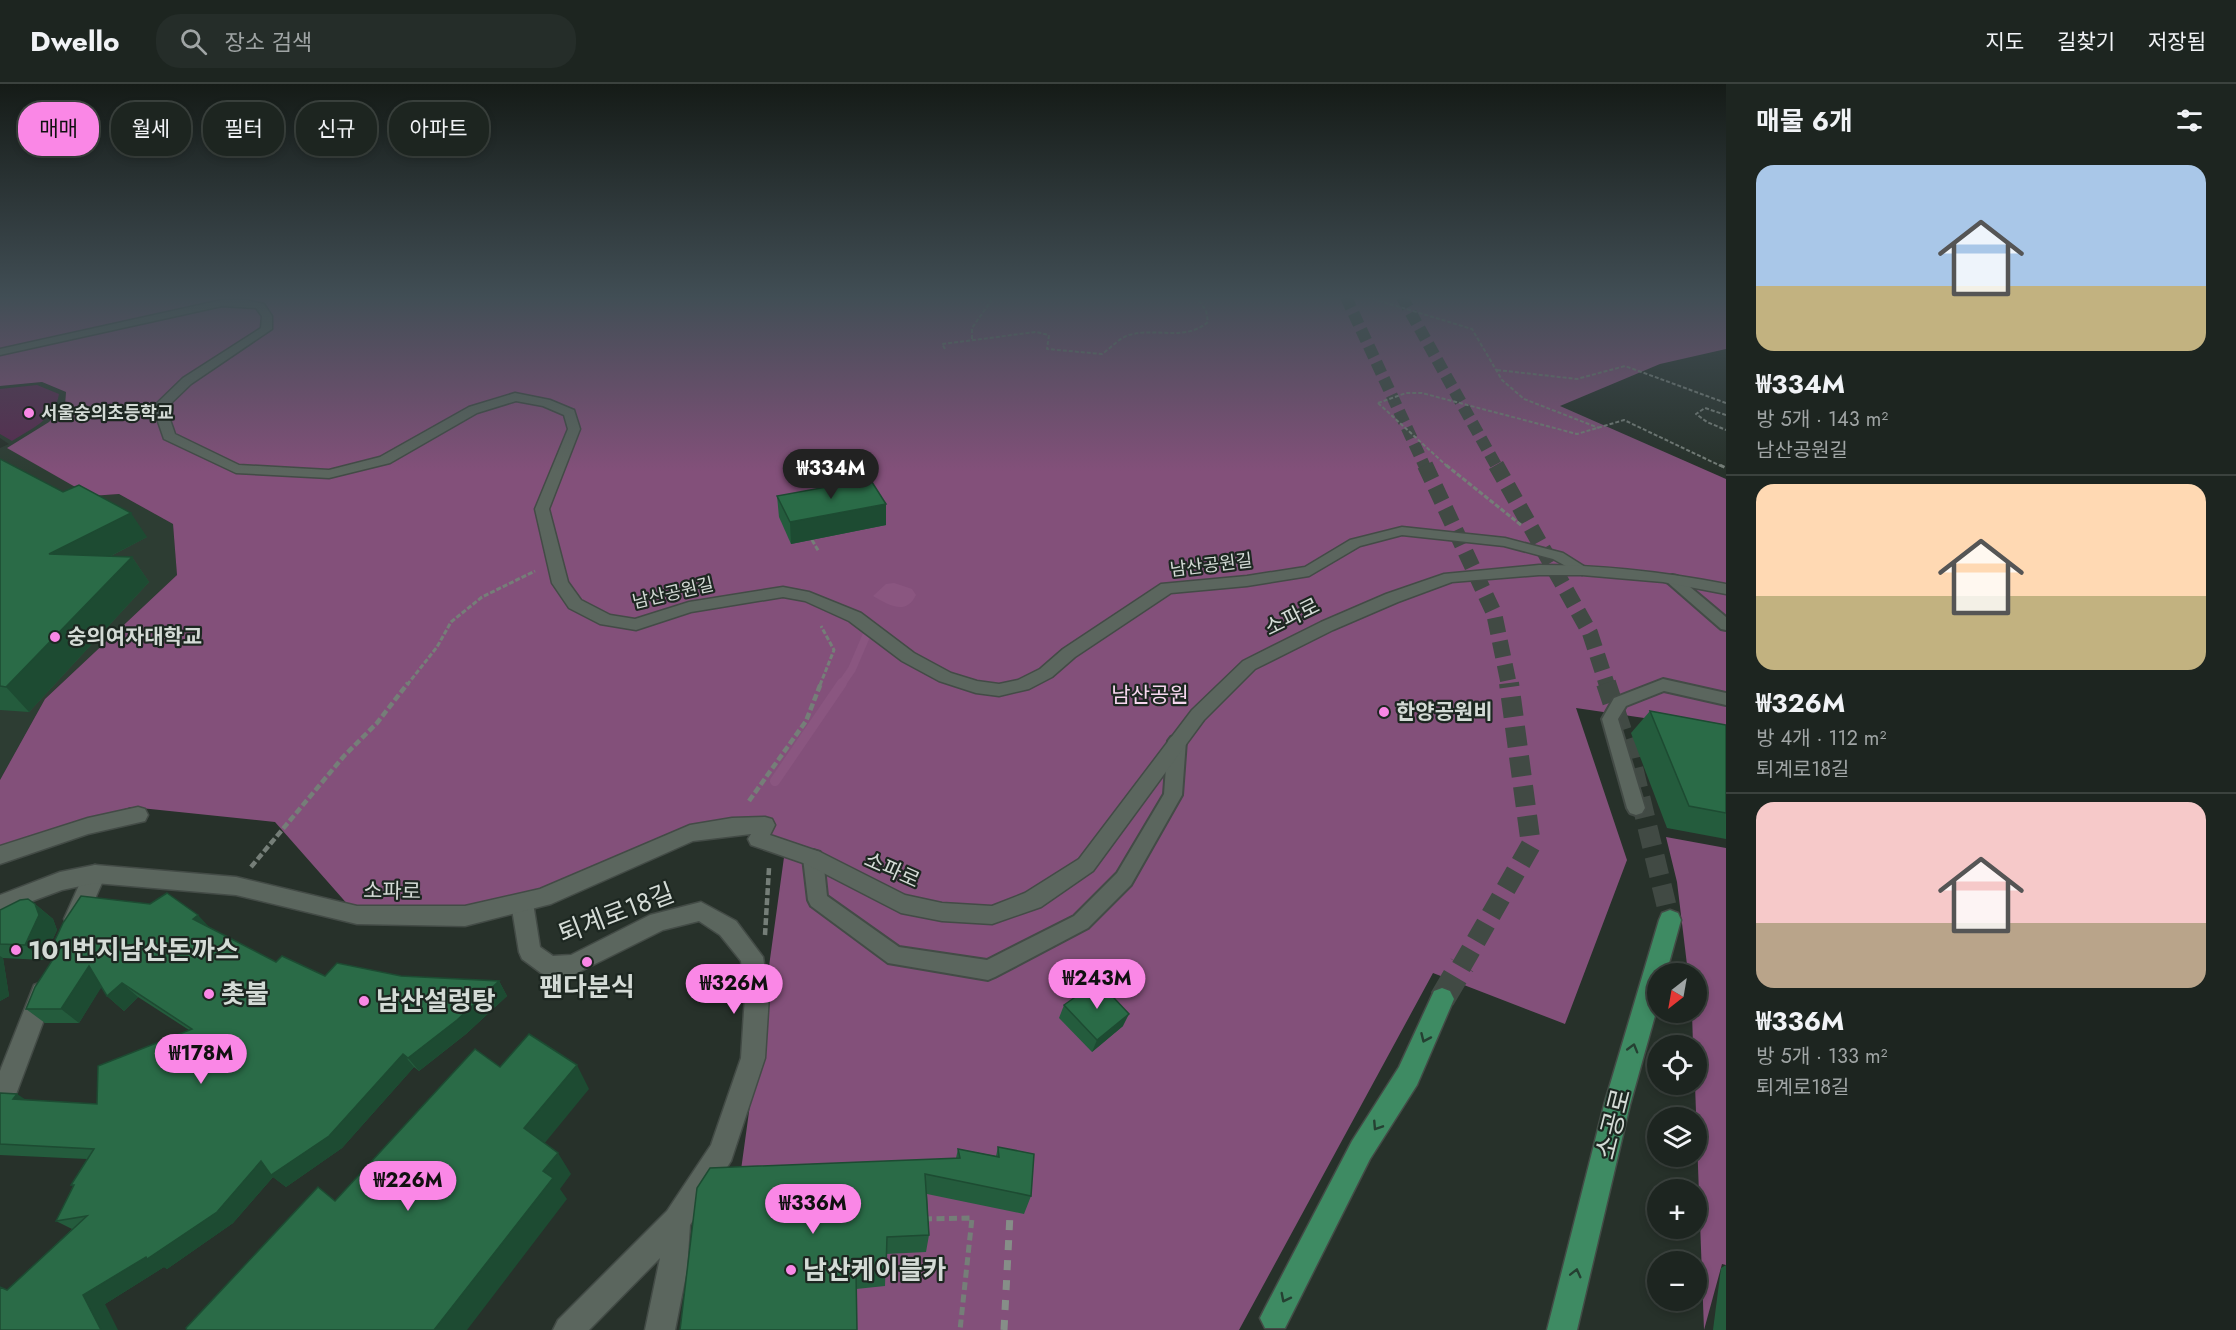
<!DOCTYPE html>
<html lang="ko">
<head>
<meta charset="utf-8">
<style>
	:root { --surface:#1d2520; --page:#252d29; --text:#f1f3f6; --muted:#a0a5a5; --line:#3b423e; --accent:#fa87e6 }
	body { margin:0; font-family:Jost,"Noto Sans KR",sans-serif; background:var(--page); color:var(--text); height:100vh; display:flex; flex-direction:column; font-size:22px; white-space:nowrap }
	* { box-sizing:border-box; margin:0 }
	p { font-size:20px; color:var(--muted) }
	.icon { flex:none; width:33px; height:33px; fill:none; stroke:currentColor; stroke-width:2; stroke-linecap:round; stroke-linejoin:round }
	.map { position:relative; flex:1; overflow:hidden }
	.side { display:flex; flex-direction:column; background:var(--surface); width:510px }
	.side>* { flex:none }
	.guide { position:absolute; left:18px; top:18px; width:570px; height:54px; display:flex; gap:12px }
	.needle { width:39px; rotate:211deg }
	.fabs { position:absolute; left:1647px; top:879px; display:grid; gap:12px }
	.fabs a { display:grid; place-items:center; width:60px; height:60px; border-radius:50%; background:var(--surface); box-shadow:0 3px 9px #0003,0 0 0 2px var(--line); font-size:30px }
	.price { position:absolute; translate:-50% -51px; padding:0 14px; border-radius:21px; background:var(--accent); color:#111; font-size:20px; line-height:39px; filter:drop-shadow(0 2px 3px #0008) }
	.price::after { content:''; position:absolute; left:50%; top:36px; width:18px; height:14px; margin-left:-9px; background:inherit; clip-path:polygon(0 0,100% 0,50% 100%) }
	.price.active { background:#222; color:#fff }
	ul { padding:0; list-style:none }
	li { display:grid; align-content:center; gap:12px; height:318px; padding:0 30px }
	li+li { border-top:2px solid var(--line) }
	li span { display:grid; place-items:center; height:186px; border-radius:18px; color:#555 }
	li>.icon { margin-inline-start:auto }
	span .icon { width:108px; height:108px; fill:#fffc; stroke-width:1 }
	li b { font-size:26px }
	h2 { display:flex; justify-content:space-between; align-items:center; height:72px; padding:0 30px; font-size:26px }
	.tag { padding:0 21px; border-radius:24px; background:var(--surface); box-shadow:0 3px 9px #0003,0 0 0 2px var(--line); font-size:21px; line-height:54px }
	.tag.active { background:var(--accent); color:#111 }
	header { display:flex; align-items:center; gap:36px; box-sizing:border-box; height:84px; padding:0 30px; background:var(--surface); border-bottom:2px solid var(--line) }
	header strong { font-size:28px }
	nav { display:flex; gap:33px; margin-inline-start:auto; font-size:21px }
	.search { width:420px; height:54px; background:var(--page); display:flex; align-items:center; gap:15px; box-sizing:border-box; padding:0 21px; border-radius:24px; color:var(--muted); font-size:22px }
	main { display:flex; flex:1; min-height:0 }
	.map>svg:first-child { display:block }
	.built { fill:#2d3d33 }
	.green { fill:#582c51 }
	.forest { fill:#83507a }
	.water { fill:#8a5680 }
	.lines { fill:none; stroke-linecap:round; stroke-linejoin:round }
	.stream-far1 { stroke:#8a5680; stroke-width:8 }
	.stream { stroke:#8a5680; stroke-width:10 }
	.primary-tunnel-far3 { stroke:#414a44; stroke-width:12; stroke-dasharray:12 6; stroke-linecap:butt }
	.primary-tunnel-far2 { stroke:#414a44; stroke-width:16; stroke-dasharray:16 8; stroke-linecap:butt }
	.primary-tunnel-far1 { stroke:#414a44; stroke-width:20; stroke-dasharray:20 10; stroke-linecap:butt }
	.primary-tunnel { stroke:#414a44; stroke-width:26; stroke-dasharray:26 13; stroke-linecap:butt }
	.service-casing { stroke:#434b46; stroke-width:4 }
	.pedestrian-casing { stroke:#434b46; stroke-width:3 }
	.minor-casing { stroke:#434b46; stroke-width:3 }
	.tertiary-casing { stroke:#434b46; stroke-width:3 }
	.primary-casing { stroke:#434b46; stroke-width:3 }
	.path-far3 { stroke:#757e78; stroke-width:2; stroke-dasharray:4 2; stroke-linecap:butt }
	.path-far2 { stroke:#757e78; stroke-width:3; stroke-dasharray:5 2; stroke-linecap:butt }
	.path-far1 { stroke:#757e78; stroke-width:4.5; stroke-dasharray:7 3; stroke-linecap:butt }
	.path { stroke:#757e78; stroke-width:5; stroke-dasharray:8 4.5; stroke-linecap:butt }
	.service { fill:#5b665e; fill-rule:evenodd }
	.pedestrian { fill:#5b665e; fill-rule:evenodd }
	.minor { fill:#5b665e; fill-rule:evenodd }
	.tertiary { fill:#5b665e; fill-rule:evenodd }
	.primary { fill:#3e8b63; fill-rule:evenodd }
	.rail { stroke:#868e88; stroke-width:7; stroke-dasharray:10 10; stroke-linecap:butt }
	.wall { fill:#245c3d }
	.shaded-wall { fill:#1d4b32 }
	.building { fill:#2a6b47; stroke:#1d4b32; stroke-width:1.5 }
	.oneway { stroke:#254032 }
	.poi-dot { fill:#fa87e6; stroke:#1d2721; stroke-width:2 }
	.labels { text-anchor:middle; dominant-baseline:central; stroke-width:4.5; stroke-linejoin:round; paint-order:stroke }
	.far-poi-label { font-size:18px; font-weight:bold; fill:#d4dbd6; stroke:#1d2721; text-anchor:start }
	.far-street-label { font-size:18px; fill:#d4dbd6; stroke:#1d2721 }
	.street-label { font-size:21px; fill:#d4dbd6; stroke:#1d2721 }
	.poi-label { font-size:21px; font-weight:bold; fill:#d4dbd6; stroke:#1d2721; text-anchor:start }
	.park-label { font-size:21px; fill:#f7d7ef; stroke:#1d2721 }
	.near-street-label { font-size:26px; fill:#d4dbd6; stroke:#1d2721 }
	.near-poi-label { font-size:26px; font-weight:bold; fill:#d4dbd6; stroke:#1d2721; text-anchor:start }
</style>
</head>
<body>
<header>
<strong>Dwello</strong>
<div class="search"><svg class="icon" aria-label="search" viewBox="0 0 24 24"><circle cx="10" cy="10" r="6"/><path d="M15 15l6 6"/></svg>장소 검색</div>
<nav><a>지도</a><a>길찾기</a><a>저장됨</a></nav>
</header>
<main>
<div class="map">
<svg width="1726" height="1246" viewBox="0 0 1726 1246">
	<rect width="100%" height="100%" fill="#27312a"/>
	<polygon class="built" points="42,298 66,308 65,321 49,338 8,364 91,412 119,410 173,440 177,491 45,615 0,696 0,364 9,360 0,354 0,302"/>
	<path class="green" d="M37 301 59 310C55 335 31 345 12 357L0 350V305Z"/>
	<g class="forest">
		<polygon points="0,213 1726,213 1726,265 1660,280 1560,322 1726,395 1726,646 1576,624 1627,776 1565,940 1433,889 1239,1246 719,1246 785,766 758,755 765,742 732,742 522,819 357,831 275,738 131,723 0,763 0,696 45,615 177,491 173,440 119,410 91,412 7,364 49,338 65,321 66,308 42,298 0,302"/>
		<polygon points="1666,753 1726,764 1726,1181 1722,1180 1704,1246 1695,1001 1696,962 1693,961 1692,929 1696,928 1696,890 1688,889 1677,798"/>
	</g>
	<path class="water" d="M894 499 912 505 916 511C906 532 889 521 873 512L886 500Z"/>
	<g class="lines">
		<polyline class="stream-far1" points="841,601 852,585 870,543"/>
		<polyline class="stream" points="775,697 842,599"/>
		<g class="primary-tunnel-far3">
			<polyline points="1346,213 1425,383"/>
			<polyline points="1402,213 1497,383"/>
		</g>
		<g class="primary-tunnel-far2">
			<polyline points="1425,381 1494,529 1509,601"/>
			<polyline points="1496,381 1590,549 1607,601"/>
		</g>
		<g class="primary-tunnel-far1">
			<polyline points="1606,599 1630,671 1670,836"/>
			<polyline points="1461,883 1531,761 1509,599"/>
		</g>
		<polyline class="primary-tunnel" points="1442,915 1462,881"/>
		<g class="service-casing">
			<g id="service">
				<polygon points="1672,491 1677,492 1726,533 1726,546 1721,545 1667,498 1665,495"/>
				<polygon points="1663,595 1726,609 1726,621 1664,607 1626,622 1618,635 1645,724 1642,729 1636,731 1630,729 1627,724 1602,635 1614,614"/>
				<polygon points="1177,651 1183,653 1186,657 1182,711 1131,801 1088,844 995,893 988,896 888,879 811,822 808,816 803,774 806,768 813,766 820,768 823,774 827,812 899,863 987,876 1074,832 1117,789 1164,710 1168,657 1171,653"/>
			</g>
		</g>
		<g class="pedestrian-casing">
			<g id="pedestrian">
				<polygon points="222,216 245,216 264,220 272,232 272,245 191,300 166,324 175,350 239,381 329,386 380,373 469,323 515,309 550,316 574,326 580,345 549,425 568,498 581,516 610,531 635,535 689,518 783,503 809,508 861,529 914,569 951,589 977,597 999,600 1018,596 1040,585 1063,565 1161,500 1247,492 1305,483 1350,456 1402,443 1505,454 1563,469 1590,486 1582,491 1553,475 1504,462 1402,451 1360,462 1309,492 1247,502 1171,509 1075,573 1052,593 1029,605 999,612 976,609 939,597 902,577 849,537 805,517 783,513 691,528 636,546 600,540 569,524 552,499 535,425 568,345 564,331 543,322 516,317 477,329 390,379 329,394 236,389 164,355 153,323 183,294 261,244 262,232 256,224 222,222 0,271 0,265"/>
				<polygon points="138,723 145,725 148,731 145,737 88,750 0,780 0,762 88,734"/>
			</g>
		</g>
		<g class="minor-casing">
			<g id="minor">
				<polygon points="95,781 102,784 106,790 86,835 83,842 75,845 67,842 64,835 84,790 88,784"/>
				<polygon points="522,810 530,812 533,819 540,863 553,872 571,871 650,831 701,818 736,837 763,873 769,912 765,974 731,1077 690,1141 687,1186 675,1246 645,1246 660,1174 589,1246 553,1246 558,1236 667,1127 711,1061 741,974 745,912 741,877 720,851 699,837 663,846 573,891 549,892 541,889 522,875 519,868 511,819 514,812"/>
				<polygon points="42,898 50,901 54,909 9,1029 0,1033 0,987 34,901"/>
			</g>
		</g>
		<g class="tertiary-casing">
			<path id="tertiary" d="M1539 481C1603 481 1664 488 1726 500V510L1663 498 1582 491H1539L1452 498 1398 518 1333 546 1255 585 1204 636 1093 787 1041 823 992 840 942 837 901 829 806 780 751 761 748 755 751 750 693 757 551 820 465 842 357 840 236 811 95 799 62 806 0 829V811L60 788 95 781 236 793 357 822H465L540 805 690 741 732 734 765 733 772 735 775 741 770 751 820 768 905 811 942 819 992 822 1025 809 1079 775 1192 626 1243 577 1321 538 1386 510 1444 490Z"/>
		</g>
		<g class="primary-casing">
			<g id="primary">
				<polygon points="1670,826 1678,829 1681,836 1666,890 1658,890 1658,921 1630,1021 1577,1246 1547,1246 1604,1021 1659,836 1662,829"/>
				<polygon points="1442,904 1450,907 1454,915 1417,1001 1370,1075 1285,1244 1265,1244 1260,1234 1265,1224 1352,1057 1399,983 1434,907"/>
			</g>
		</g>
		<g class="path-far3">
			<polyline points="1367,213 1472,245 1502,296 1524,315 1599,344"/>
			<polyline points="972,255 972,244 991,217 990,213"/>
			<path d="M945 265 942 260 1036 248 1049 251 1047 265 1102 270C1111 264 1119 254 1129 251 1157 243 1184 258 1208 238L1206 226 1196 213"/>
			<polyline points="1497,286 1577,295 1625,282 1726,319"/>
			<polyline points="1378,319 1406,309 1422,309 1577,350 1624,336 1723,383"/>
			<polyline points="1378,319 1448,383"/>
			<polyline points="1726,331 1705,324 1696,330 1707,338 1726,346"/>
		</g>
		<g class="path-far2">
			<polyline points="1446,381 1521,441"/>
			<polyline points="1720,381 1726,384"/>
			<polyline points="812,456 819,468"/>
			<polyline points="407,601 437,563 451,538 482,513 535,487"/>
			<polyline points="820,601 834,566 821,542"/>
		</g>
		<g class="path-far1">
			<polyline points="749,717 806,637 821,599"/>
			<polyline points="251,783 344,672 377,639 408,599"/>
			<polyline points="765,851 769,784"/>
		</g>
		<polyline class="path" points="924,1135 972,1134 960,1246"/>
		<use href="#service" class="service"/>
		<use href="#pedestrian" class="pedestrian"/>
		<use href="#minor" class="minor"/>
		<use href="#tertiary" class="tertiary"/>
		<use href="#primary" class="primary"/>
		<polyline class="rail" points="1004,1246 1011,1111"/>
	</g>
	<g class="wall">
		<polygon points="0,375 147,453 111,472 132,473 149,498 29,628 0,626"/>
		<polygon points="777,412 886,441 791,460 779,433"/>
		<polygon points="1650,627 1726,641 1726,755 1667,744 1631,649"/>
		<polygon points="35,820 53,835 57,846 43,876 3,874 9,912 0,917 0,826"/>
		<polygon points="209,844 276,878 325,892 401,892 499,897 507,912 466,950 419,987 414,983 342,1064 286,1103 273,1093 233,1139 167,1185 164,1183 105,1220 7,1206 72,1145 56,1137 73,1102 71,1101 87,1075 0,1071 0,1009 27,1016 97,1020 189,946 138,913 124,927 107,912 101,903 79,939 45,939 26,925 54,873 49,869"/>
		<polygon points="1064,921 1123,942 1092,968 1059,934"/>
		<polygon points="998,1063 1031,1112 1024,1130 927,1110 929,1151 926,1168 886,1170 885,1202 856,1205 697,1104 956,1074 958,1065 996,1072"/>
		<polygon points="1726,1181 1726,1246 1713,1246 1721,1184"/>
	</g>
	<g class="shaded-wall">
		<polygon points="886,420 886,441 791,460 790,438"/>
		<polygon points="131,429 147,453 68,494 49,470"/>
		<polygon points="132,473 149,498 29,628 6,603"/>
		<polygon points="35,820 53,835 57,846 43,876 25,861"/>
		<polygon points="198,831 212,846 193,835"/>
		<polygon points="61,863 66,883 49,869"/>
		<polygon points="0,872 3,874 9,912 0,917"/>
		<polygon points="89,882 106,896 79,939 61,925"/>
		<polygon points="499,897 507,912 466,950 419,987 408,974"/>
		<polygon points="122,899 138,913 124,927 107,912"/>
		<polygon points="1129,930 1123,942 1092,968 1097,956"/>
		<polygon points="403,970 414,983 342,1064 286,1103 273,1093 233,1139 167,1185 164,1183 105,1220 118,1246 101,1246 83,1211"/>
		<polygon points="577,981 589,1005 539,1066 524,1044"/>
		<polygon points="17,1010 37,1023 13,1015"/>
		<polygon points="558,1069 571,1090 560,1105 567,1115 467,1246 434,1246 543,1087"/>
	</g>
	<g class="building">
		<polygon points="0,375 63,408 79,401 131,429 49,470 132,473 6,603 0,602"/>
		<polygon points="870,395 886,420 790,438 777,412"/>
		<polygon points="1650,627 1726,641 1726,729 1689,722"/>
		<polygon points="167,809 198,831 193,835 276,878 282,872 325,892 337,879 401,892 499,897 457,936 408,974 403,970 329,1052 271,1091 261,1077 217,1128 147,1175 146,1173 83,1211 101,1246 0,1246 0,1203 7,1206 87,1132 56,1137 74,1101 71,1101 94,1065 0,1060 0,1009 17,1010 13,1015 97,1020 98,982 192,945 122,899 107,912 89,882 61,925 26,925 35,903 61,863 49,869 63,839 81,812 150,820"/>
		<polygon points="28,815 35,820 39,831 25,861 0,860 0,826 20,816"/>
		<polygon points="1098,897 1129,930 1097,956 1064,921"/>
		<polygon points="529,950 577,981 524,1044 558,1069 543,1087 553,1094 434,1246 187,1246 186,1244 318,1103 335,1117 475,965 500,983"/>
		<polygon points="998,1063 1034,1070 1031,1112 925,1090 929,1151 887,1153 886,1185 856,1189 857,1246 680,1246 697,1104 710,1084 960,1074 958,1065 999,1073"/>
	</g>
	<defs><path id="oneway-chevron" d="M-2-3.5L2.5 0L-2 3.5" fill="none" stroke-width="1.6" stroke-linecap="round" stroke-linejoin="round" transform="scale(1.5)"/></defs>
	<g class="oneway">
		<use href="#oneway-chevron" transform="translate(1425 954) rotate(114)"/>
		<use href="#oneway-chevron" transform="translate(1633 964) rotate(-74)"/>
		<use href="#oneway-chevron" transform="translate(1377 1042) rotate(123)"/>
		<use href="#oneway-chevron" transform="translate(1576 1189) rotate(-76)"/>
		<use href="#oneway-chevron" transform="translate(1285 1214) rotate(117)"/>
	</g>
	<linearGradient id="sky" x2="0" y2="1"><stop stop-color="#151b17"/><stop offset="0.55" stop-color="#414e55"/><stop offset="1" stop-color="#414e55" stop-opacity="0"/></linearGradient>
	<rect width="1726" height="388" fill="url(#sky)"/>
	<g class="poi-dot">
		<circle cx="29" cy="329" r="6"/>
		<circle cx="55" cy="553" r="6"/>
		<circle cx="1384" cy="628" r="6"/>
		<circle cx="16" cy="866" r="6"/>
		<circle cx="587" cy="878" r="6"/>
		<circle cx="209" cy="910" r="6"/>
		<circle cx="364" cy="917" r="6"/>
		<circle cx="791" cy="1186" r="6"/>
	</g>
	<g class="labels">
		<g class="far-poi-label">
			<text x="41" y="329">서울숭의초등학교</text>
		</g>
		<g class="far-street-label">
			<text transform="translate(1211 481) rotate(-7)">남산공원길</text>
			<text transform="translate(673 509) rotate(-13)">남산공원길</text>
		</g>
		<g class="street-label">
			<text transform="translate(1292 533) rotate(-26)">소파로</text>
			<text transform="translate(892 786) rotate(24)">소파로</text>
			<text transform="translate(392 807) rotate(1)">소파로</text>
		</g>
		<g class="poi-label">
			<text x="67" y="553">숭의여자대학교</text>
			<text x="1396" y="628">한양공원비</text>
		</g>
		<g class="park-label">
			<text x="1150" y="611">남산공원</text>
		</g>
		<g class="near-street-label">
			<text transform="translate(616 829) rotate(-21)">퇴계로18길</text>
			<text transform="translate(1613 1040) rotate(-76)">소공로</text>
		</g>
		<g class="near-poi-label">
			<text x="28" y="866">101번지남산돈까스</text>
			<text x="587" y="903" text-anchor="middle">팬다분식</text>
			<text x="221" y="910">촛불</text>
			<text x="376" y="917">남산설렁탕</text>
			<text x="803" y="1186">남산케이블카</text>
		</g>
	</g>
</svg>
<div class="fabs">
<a><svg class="needle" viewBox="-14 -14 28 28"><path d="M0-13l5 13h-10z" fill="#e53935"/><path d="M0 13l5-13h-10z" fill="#a0a5a5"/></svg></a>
<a><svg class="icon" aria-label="locate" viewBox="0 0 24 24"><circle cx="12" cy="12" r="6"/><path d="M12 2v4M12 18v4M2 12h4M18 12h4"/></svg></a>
<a><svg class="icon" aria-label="layers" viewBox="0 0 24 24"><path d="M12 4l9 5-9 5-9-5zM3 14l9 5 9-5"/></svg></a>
<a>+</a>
<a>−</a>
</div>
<b class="price active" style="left:831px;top:416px">₩334M</b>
<b class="price" style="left:1097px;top:926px">₩243M</b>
<b class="price" style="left:734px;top:931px">₩326M</b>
<b class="price" style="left:201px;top:1001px">₩178M</b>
<b class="price" style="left:408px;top:1128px">₩226M</b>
<b class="price" style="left:813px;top:1151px">₩336M</b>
<div class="guide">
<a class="tag active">매매</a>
<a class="tag">월세</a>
<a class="tag">필터</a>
<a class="tag">신규</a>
<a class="tag">아파트</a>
</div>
</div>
<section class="side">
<h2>매물 6개<svg class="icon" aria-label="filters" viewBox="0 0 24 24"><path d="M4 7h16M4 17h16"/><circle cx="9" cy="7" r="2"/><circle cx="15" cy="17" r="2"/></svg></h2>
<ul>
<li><span style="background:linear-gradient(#a9c7e8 65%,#c2b280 0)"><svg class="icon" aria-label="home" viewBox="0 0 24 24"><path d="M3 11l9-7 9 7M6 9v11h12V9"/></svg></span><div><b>₩334M</b><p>방 5개 · 143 m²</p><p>남산공원길</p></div></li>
<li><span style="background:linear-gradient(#ffd9b3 60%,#c2b280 0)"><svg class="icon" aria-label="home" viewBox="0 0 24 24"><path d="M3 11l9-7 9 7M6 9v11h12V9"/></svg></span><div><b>₩326M</b><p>방 4개 · 112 m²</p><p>퇴계로18길</p></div></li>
<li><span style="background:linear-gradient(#f6c9c9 65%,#b9a48a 0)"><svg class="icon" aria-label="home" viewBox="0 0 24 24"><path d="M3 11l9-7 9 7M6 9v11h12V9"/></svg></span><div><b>₩336M</b><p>방 5개 · 133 m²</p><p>퇴계로18길</p></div></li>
</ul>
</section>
</main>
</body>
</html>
